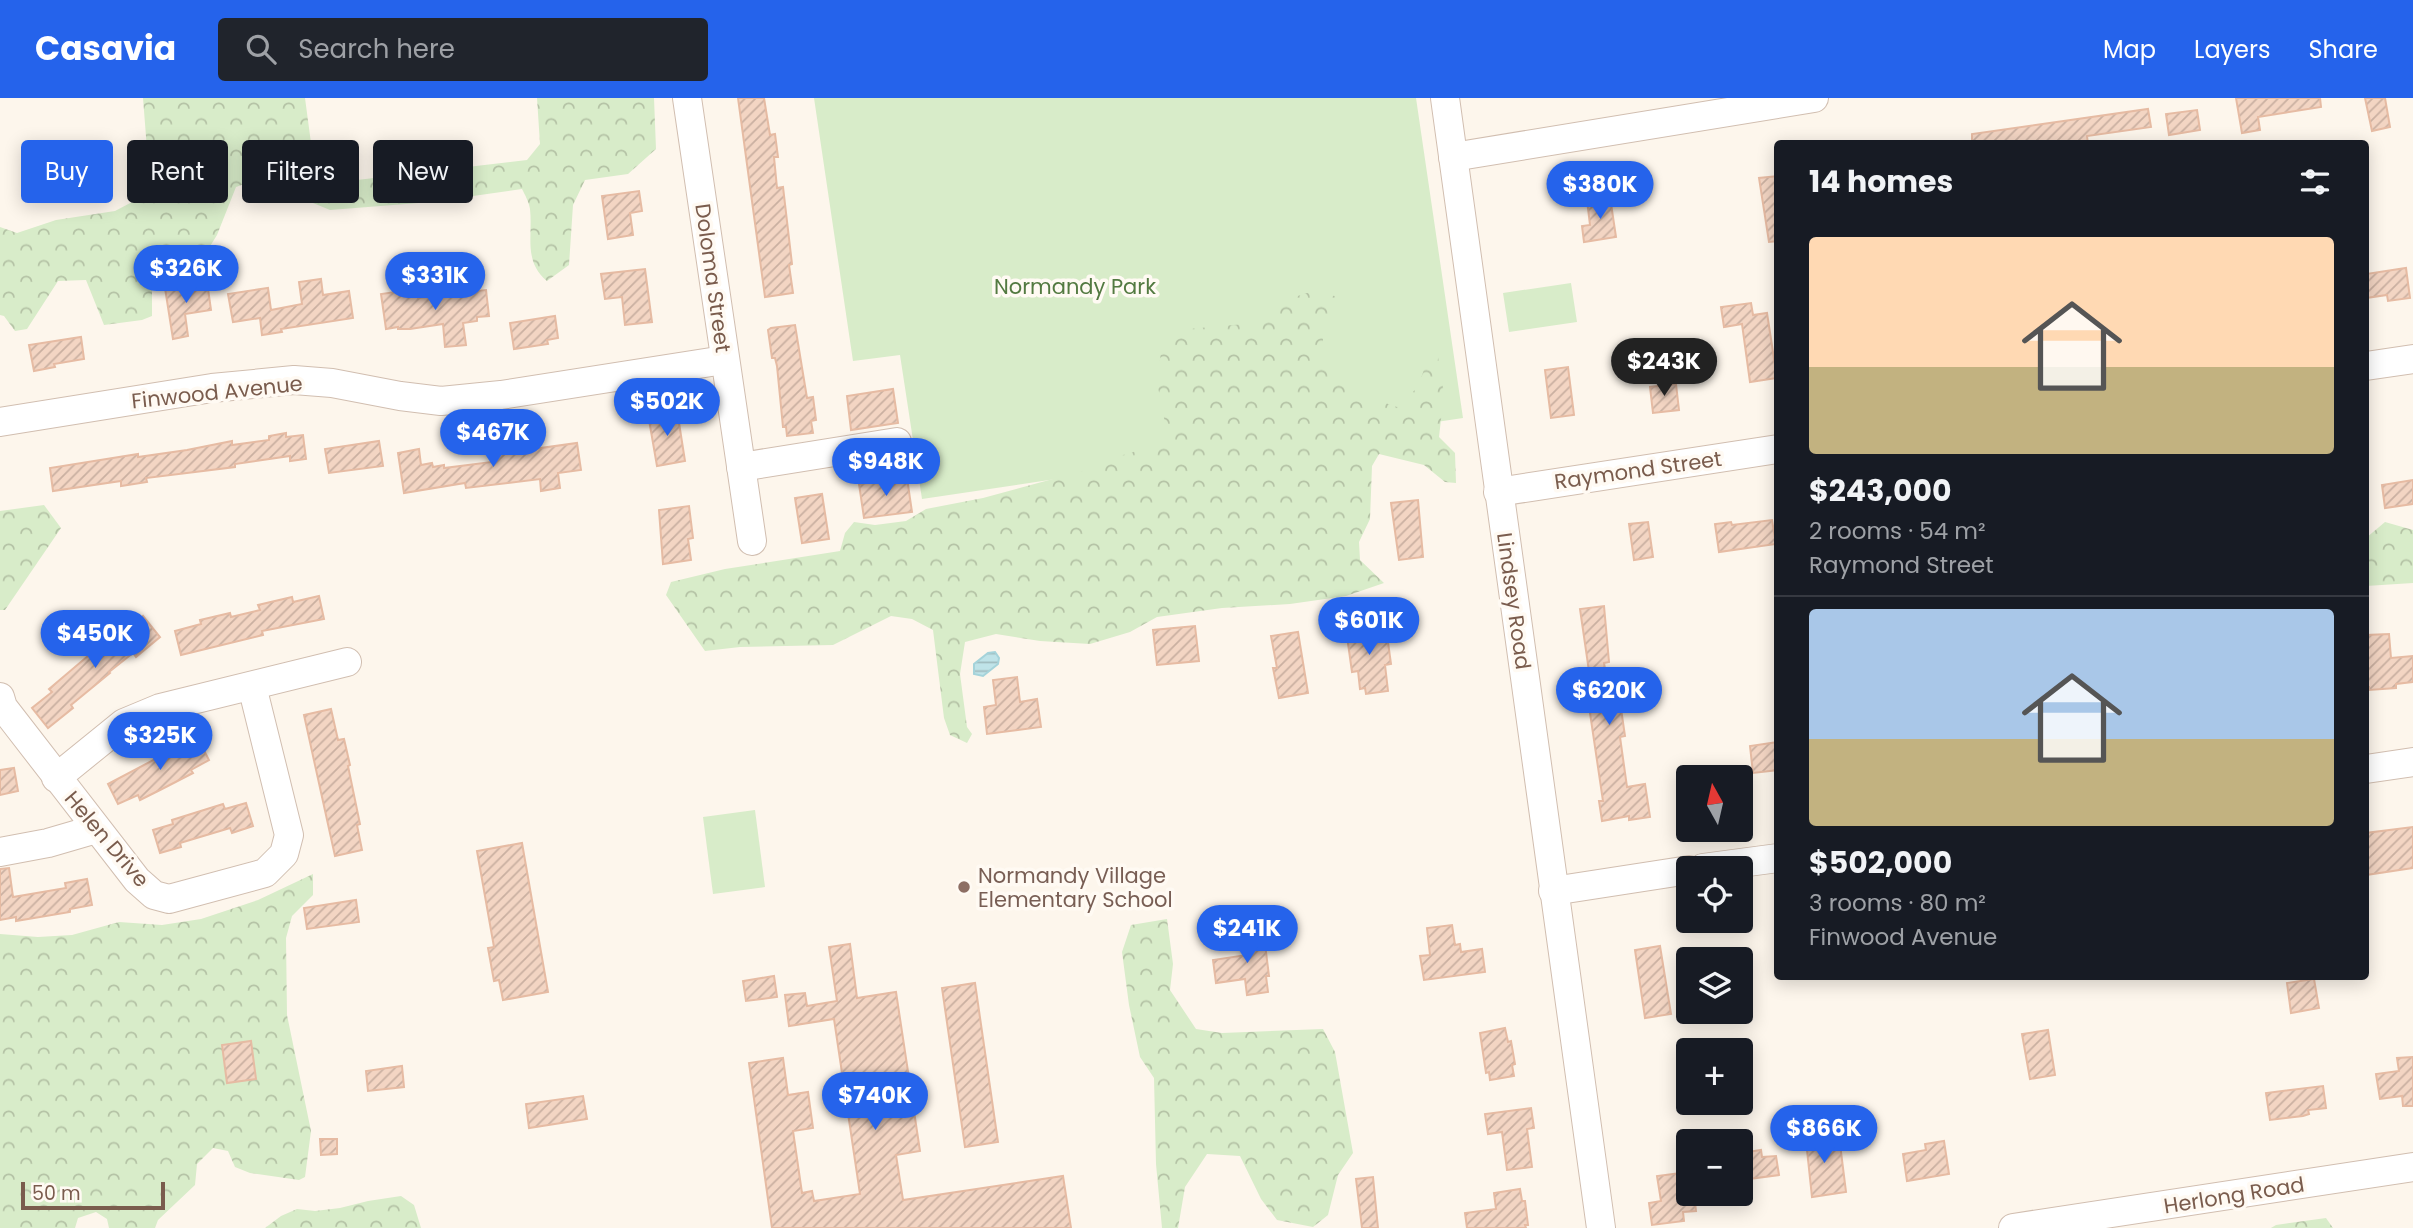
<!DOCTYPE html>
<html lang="en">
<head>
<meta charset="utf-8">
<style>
	:root { --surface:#171b24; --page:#20242c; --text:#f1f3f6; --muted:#9ea1a6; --line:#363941; --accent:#2563eb }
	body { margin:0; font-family:Poppins,sans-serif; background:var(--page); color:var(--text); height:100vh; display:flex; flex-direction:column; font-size:26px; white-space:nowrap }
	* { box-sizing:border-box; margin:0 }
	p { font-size:23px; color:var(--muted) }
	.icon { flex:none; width:38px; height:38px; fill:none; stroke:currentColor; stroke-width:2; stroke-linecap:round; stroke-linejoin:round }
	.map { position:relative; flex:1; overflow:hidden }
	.drawer { position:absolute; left:1774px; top:42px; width:595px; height:840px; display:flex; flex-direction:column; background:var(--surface); border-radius:7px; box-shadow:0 4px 18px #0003 }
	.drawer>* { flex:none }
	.guide { position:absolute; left:21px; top:42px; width:665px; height:63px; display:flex; gap:14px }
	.needle { width:46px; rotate:352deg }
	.buttons { position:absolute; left:1676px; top:667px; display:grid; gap:14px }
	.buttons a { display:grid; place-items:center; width:77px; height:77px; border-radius:7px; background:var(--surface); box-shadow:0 4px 18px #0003; font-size:35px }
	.scale { position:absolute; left:21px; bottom:18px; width:144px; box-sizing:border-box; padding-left:7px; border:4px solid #7a5c4d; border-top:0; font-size:19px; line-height:24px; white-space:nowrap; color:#7a5c4d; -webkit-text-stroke:5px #fffaf3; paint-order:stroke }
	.price { position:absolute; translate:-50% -60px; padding:0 16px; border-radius:24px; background:var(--accent); color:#fff; font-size:23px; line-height:46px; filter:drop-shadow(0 2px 4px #0008) }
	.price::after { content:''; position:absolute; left:50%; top:42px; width:21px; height:16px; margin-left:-10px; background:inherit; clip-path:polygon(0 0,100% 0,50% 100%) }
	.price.current { background:#222; color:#fff }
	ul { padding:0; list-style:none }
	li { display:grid; align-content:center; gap:14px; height:371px; padding:0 35px }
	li+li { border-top:2px solid var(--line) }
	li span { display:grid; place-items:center; height:217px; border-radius:7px; color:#555 }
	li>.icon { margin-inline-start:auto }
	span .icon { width:126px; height:126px; fill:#fffc; stroke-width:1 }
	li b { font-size:30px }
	h2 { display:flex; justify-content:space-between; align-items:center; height:84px; padding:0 35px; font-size:30px }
	.chip { padding:0 24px; border-radius:7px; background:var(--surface); box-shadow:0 4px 18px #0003; font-size:24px; line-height:63px }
	.chip.current { background:var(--accent); color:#fff }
	header { display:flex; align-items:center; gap:42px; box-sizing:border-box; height:98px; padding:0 35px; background:var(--accent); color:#fff }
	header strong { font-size:33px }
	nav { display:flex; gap:38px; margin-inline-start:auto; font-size:24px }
	.search { width:490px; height:63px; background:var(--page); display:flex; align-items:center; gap:18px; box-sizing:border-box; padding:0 24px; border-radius:7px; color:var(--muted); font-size:26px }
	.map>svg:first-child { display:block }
	.green { fill:#d8ecc9 }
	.forest { fill:url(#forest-crowns) }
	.water { fill:url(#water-rules); stroke:#a5d3da; stroke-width:2 }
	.building { fill:url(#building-hatch); stroke:#e6bba3; stroke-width:2 }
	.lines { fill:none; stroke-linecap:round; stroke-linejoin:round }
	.minor-casing { stroke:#d1beb0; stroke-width:30 }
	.minor { stroke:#fff; stroke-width:28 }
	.education-dot { fill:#8d6e63; stroke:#fffaf3; stroke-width:2.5 }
	.labels { text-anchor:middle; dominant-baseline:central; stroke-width:7; stroke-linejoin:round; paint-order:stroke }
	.street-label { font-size:21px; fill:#7a5c4d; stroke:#fffaf3 }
	.park-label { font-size:21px; fill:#537a41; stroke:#fffaf3 }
	.education-label { font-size:21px; fill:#785e54; stroke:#fffaf3; text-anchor:start }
</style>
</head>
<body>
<header>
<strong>Casavia</strong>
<div class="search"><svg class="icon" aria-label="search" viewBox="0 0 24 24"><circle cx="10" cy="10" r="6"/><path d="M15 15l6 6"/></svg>Search here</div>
<nav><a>Map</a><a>Layers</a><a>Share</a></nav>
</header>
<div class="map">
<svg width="2413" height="1130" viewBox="0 0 2413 1130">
	<defs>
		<pattern id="forest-crowns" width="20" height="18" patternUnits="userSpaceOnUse" patternTransform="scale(1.75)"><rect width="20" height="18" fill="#d8ecc9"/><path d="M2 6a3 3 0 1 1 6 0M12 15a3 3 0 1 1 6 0" fill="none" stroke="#b4c2a5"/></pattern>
		<pattern id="water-rules" width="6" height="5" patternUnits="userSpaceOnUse" patternTransform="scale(1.75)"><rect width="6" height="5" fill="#bfe3e8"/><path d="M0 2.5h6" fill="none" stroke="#a0bbbe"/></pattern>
		<pattern id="building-hatch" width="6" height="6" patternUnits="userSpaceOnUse" patternTransform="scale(1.75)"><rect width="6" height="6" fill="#f3d5c3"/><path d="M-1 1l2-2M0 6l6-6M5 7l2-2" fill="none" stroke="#cab0a1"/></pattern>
	</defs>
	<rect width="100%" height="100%" fill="#fdf6ec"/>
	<g class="green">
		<polygon points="814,0 1416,0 1463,320 922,401 900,257 853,263"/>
		<polygon points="1571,185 1577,224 1509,234 1503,195"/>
		<polygon points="755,712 765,789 713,796 703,719"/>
	</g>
	<g class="forest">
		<path d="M143 0H305L315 75 340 84 527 62 540 46 537 0H654L656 51 628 76 585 82 573 107 569 167 547 183C523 163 533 138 530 111 529 104 525 97 522 91L431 104 330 112 296 98 269 77 236 89 217 137 196 171 159 181 152 192V218L142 222 104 227 86 182 58 183 27 231 15 233 4 218 0 217V129L17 135 56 122 115 113 153 93 148 64Z"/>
		<path d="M1307 195 1335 198 1339 205 1323 230V264C1345 287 1367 299 1397 309L1418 289 1428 260 1438 259 1444 295 1439 339 1455 355 1456 385 1445 384 1424 367 1379 356 1372 368 1370 421 1359 444 1360 462 1384 485 1346 498 1290 506 1222 510 1157 519 1130 534 1090 546 1040 543 996 536 965 544 960 576 967 629 972 636 967 645 950 637 944 620 933 532 912 521 891 518 833 547 740 549 705 553 666 497 671 484 725 471 840 453 845 435 854 424 875 427 906 423 926 411 983 400 1097 369 1123 357 1157 347 1165 325 1157 284 1161 254 1188 231 1245 226 1270 207Z"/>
		<polygon points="44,407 61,430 5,512 0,512 0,413"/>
		<polygon points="2385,424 2413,432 2413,485 2366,488 2366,440"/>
		<polygon points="313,776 313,797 292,818 286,840 287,917 311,1033 305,1079 299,1082 250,1075 235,1069 228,1053 213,1050 197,1066 195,1087 158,1122 155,1130 109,1130 107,1121 96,1114 78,1120 75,1130 0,1130 0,836 38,839 72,837 119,824 162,827 201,821 258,802"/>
		<polygon points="1167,821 1173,866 1170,892 1196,931 1222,935 1323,931 1335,954 1353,1055 1338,1077 1328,1117 1313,1129 1277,1122 1261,1101 1240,1058 1207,1056 1185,1089 1178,1130 1162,1130 1156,1066 1154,980 1140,959 1129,907 1122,854 1131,827"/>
		<polygon points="401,1098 414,1107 421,1130 265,1130 281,1118 297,1111 315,1113 340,1110 368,1103"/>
		<polygon points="2326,1120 2333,1130 2271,1130 2276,1127"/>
	</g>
	<polygon class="water" points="995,554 999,560 998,566 983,578 974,576 974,566 988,555"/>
	<g class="building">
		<polygon points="738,0 764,0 770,37 775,36 778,59 774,59 777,90 783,89 792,166 789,167 793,195 765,199"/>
		<polygon points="2236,0 2320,0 2321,9 2258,19 2260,32 2242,35"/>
		<polygon points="2365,0 2385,0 2390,29 2372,33"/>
		<polygon points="2148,11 2151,29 2087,38 2088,46 1972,46 1972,36"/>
		<polygon points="2197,12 2200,32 2169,37 2166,16"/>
		<polygon points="1778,78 1778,143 1769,144 1759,80"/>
		<polygon points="639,93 642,113 630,115 633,137 608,141 602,98"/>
		<polygon points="1610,99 1616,139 1584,144 1582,128 1590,127 1587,102"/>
		<polygon points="2406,170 2410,200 2388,203 2387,197 2366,200 2366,176"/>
		<polygon points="645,171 652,224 625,227 622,199 605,201 601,176"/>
		<polygon points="321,181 323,197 349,193 353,220 281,231 282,234 262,237 260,220 233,224 228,196 268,190 271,212 302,206 299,184"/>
		<polygon points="207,184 211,212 185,216 188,238 173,241 165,190"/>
		<polygon points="417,191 418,200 486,192 489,218 477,219 477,223 463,225 466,247 445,249 443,226 410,231 398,231 398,229 386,231 381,196"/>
		<polygon points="1751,205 1753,217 1767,215 1777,280 1750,284 1742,226 1724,229 1721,209"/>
		<polygon points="555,218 558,240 547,242 548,246 514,251 510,225"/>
		<polygon points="795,227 807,300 813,299 816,322 811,323 813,335 787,338 786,329 783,329 777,268 775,260 772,260 768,232 771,230"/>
		<polygon points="81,239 84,261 54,266 55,269 34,273 29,247"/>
		<polygon points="1568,269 1574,317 1551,320 1545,272"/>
		<polygon points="1676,286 1679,312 1653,315 1650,289"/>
		<polygon points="893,291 898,325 851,332 847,298"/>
		<polygon points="677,312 685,363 657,368 648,316"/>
		<polygon points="286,335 286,339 303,337 306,361 290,363 290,358 235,366 235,369 146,380 147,384 121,388 121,383 53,393 50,370 138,356 138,359 187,352 232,343 232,347 269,342 269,338"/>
		<polygon points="379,343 383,368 329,375 325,351"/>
		<polygon points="577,345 581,372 558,375 560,390 541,393 540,381 466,390 465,385 404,395 398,355 419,351 421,367 432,365 433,369 444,367 444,370 492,364 491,357"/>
		<polygon points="907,380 912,414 864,420 859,386"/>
		<polygon points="2413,382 2413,406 2385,410 2382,387"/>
		<polygon points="822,396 829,441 802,445 795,400"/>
		<polygon points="1418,402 1423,459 1399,462 1391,405"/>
		<polygon points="689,408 693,440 688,441 691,462 663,466 659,412"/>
		<polygon points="1772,422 1776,446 1719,454 1715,426 1731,424 1732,427"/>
		<polygon points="1648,424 1653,459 1634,462 1629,426"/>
		<polygon points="319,498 324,521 262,533 263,537 181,557 175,533 201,526 200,522 230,515 231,519 260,512 258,507 292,499 293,504"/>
		<polygon points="1604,508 1609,564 1604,565 1610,599 1619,597 1625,638 1620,639 1627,689 1645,686 1650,719 1629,722 1629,718 1602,723 1599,703 1603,703 1586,588 1591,587 1580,511"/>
		<polygon points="143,518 160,539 136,559 133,555 109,574 110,575 71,607 73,610 48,630 32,610 52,594 49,591 95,552 121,531 123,534"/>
		<polygon points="1378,526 1380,537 1387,537 1391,566 1385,567 1388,593 1366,596 1365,590 1360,591 1358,573 1352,574 1346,531"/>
		<polygon points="1195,528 1199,563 1157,567 1153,532"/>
		<polygon points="1298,534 1308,595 1279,600 1273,570 1277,570 1271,538"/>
		<polygon points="2389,536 2391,560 2413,558 2413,584 2396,586 2396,590 2369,592 2369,589 2366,589 2366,537"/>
		<polygon points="1017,579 1020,604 1037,601 1041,629 987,636 984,609 996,607 993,582"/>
		<polygon points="331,611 338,642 344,641 350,667 348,668 360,726 357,727 362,752 335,758 304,617"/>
		<polygon points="197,639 209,662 191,672 193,675 162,691 140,702 138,697 118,706 108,686"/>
		<polygon points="1778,644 1778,672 1753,675 1750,648"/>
		<polygon points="14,670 18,693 0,697 0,672"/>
		<polygon points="246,705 253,728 232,735 230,730 180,745 181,749 160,755 153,732 173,726 172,722 223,706 225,711"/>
		<polygon points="2413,729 2413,770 2366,777 2366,735"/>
		<polygon points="522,745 548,894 503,902 499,882 494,883 488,850 494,849 477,753"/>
		<polygon points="9,770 13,799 66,790 65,785 87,781 92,807 70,811 70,814 16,823 16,819 0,822 0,771"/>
		<polygon points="356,802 359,824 307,831 304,810"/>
		<polygon points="1452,827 1455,847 1460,846 1461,854 1482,851 1485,874 1424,882 1420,858 1430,857 1427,830"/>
		<polygon points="1263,830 1269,878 1266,878 1268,894 1247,897 1245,881 1216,885 1213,862 1247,857 1244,833"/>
		<polygon points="850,846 857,900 896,894 920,1053 896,1057 903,1102 1063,1078 1071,1130 772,1130 749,965 783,960 788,997 808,994 813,1030 793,1033 802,1095 812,1093 814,1103 860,1096 834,921 789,928 785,897 805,895 807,908 837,903 829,849"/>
		<polygon points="1660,848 1671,916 1645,920 1635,852"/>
		<polygon points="774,878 777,899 746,903 743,883"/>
		<polygon points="2314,881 2319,910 2291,915 2287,885"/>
		<polygon points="975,885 998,1044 965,1049 942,890"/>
		<polygon points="1505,930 1508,944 1511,943 1515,966 1512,967 1514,978 1490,982 1489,974 1486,975 1480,935"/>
		<polygon points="2048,932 2055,977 2030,981 2022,936"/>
		<polygon points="251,943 256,981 227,985 222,947"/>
		<polygon points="2413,959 2413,1008 2403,1008 2402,998 2380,1001 2376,976 2399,973 2397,960"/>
		<polygon points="402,968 404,989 368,993 366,973"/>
		<polygon points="2323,988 2326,1010 2308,1012 2309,1016 2303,1018 2270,1022 2266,995"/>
		<polygon points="583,998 587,1021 529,1030 526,1006"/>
		<polygon points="1531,1010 1534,1030 1527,1031 1532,1069 1507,1072 1502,1034 1488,1036 1485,1016"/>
		<polygon points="1825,1031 1827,1048 1840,1046 1846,1094 1812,1099 1805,1033"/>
		<polygon points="320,1041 337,1041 337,1056 321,1057"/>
		<polygon points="1944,1043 1949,1076 1907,1083 1903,1056 1926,1052 1925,1046"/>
		<polygon points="1761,1052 1762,1059 1776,1058 1779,1077 1741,1082 1741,1055"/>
		<polygon points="1689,1074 1689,1096 1694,1096 1696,1113 1683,1114 1684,1123 1652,1127 1649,1105 1661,1103 1657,1078"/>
		<polygon points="1373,1079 1378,1130 1362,1130 1356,1081"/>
		<polygon points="1520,1091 1522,1103 1525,1103 1528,1127 1525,1127 1526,1130 1467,1130 1465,1115 1496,1111 1494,1095"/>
	</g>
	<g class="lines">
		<g class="minor-casing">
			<g id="minor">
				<polyline points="687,0 752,443"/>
				<polyline points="1445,0 1601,1130"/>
				<polyline points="1453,59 1814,0"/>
				<polyline points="2366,268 2413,261"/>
				<polyline points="0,324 212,290 294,282 332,285 400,298 441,303 501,297 724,262"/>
				<polyline points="741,369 897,344"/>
				<polyline points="1498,394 1778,351"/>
				<polyline points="0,599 3,609 137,782 154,797 169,801 265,775 284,756 289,737 252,588"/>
				<polyline points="2366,671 2413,664"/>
				<polyline points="56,680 124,625 160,610 347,564"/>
				<polyline points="0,754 48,745 96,731"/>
				<polyline points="1703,770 1778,760"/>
				<polyline points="1553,793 1689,772"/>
				<polyline points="2013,1130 2413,1069"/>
			</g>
		</g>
		<use href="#minor" class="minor"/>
	</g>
	<circle class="education-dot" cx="964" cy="789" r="7"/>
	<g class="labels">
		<g class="street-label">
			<text transform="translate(713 180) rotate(82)">Doloma Street</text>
			<text transform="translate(217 294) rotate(-6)">Finwood Avenue</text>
			<text transform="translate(1638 372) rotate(-8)">Raymond Street</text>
			<text transform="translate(1514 503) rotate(82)">Lindsey Road</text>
			<text transform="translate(107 741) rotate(50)">Helen Drive</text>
			<text transform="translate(2234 1097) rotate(-9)">Herlong Road</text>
		</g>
		<g class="park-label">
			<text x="1075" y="188">Normandy Park</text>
		</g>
		<g class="education-label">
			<text x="978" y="777">Normandy Village<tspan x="978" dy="24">Elementary School</tspan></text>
		</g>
	</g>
</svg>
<div class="buttons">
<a><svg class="needle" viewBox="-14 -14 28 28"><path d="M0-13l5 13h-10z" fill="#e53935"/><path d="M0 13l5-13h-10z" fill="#9ea1a6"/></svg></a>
<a><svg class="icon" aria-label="locate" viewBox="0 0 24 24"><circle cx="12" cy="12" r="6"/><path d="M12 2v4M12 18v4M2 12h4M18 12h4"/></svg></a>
<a><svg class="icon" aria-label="layers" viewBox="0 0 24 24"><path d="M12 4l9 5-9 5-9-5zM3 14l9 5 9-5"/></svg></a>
<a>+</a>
<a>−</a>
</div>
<div class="scale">50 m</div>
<b class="price" style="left:1600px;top:123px">$380K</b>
<b class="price" style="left:186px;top:207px">$326K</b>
<b class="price" style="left:435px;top:214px">$331K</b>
<b class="price current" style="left:1664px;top:300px">$243K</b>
<b class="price" style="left:667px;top:340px">$502K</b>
<b class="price" style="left:493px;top:371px">$467K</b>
<b class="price" style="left:886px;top:400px">$948K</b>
<b class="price" style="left:1369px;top:559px">$601K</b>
<b class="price" style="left:95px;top:572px">$450K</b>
<b class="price" style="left:1609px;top:629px">$620K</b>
<b class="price" style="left:160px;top:674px">$325K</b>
<b class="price" style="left:1247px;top:867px">$241K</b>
<b class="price" style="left:875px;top:1034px">$740K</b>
<b class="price" style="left:1824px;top:1067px">$866K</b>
<div class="guide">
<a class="chip current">Buy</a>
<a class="chip">Rent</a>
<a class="chip">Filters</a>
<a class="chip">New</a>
</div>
<section class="drawer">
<h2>14 homes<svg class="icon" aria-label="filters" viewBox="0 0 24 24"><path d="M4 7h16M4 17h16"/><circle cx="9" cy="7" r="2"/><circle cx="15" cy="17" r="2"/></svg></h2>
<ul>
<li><span style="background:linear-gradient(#ffd9b3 60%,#c2b280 0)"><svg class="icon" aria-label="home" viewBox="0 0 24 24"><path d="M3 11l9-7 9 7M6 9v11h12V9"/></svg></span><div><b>$243,000</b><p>2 rooms · 54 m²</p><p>Raymond Street</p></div></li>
<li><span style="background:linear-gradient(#a9c7e8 60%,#c2b280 0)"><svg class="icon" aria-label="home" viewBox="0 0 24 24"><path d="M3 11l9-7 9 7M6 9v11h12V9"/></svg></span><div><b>$502,000</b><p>3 rooms · 80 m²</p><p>Finwood Avenue</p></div></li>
</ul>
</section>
</div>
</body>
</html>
